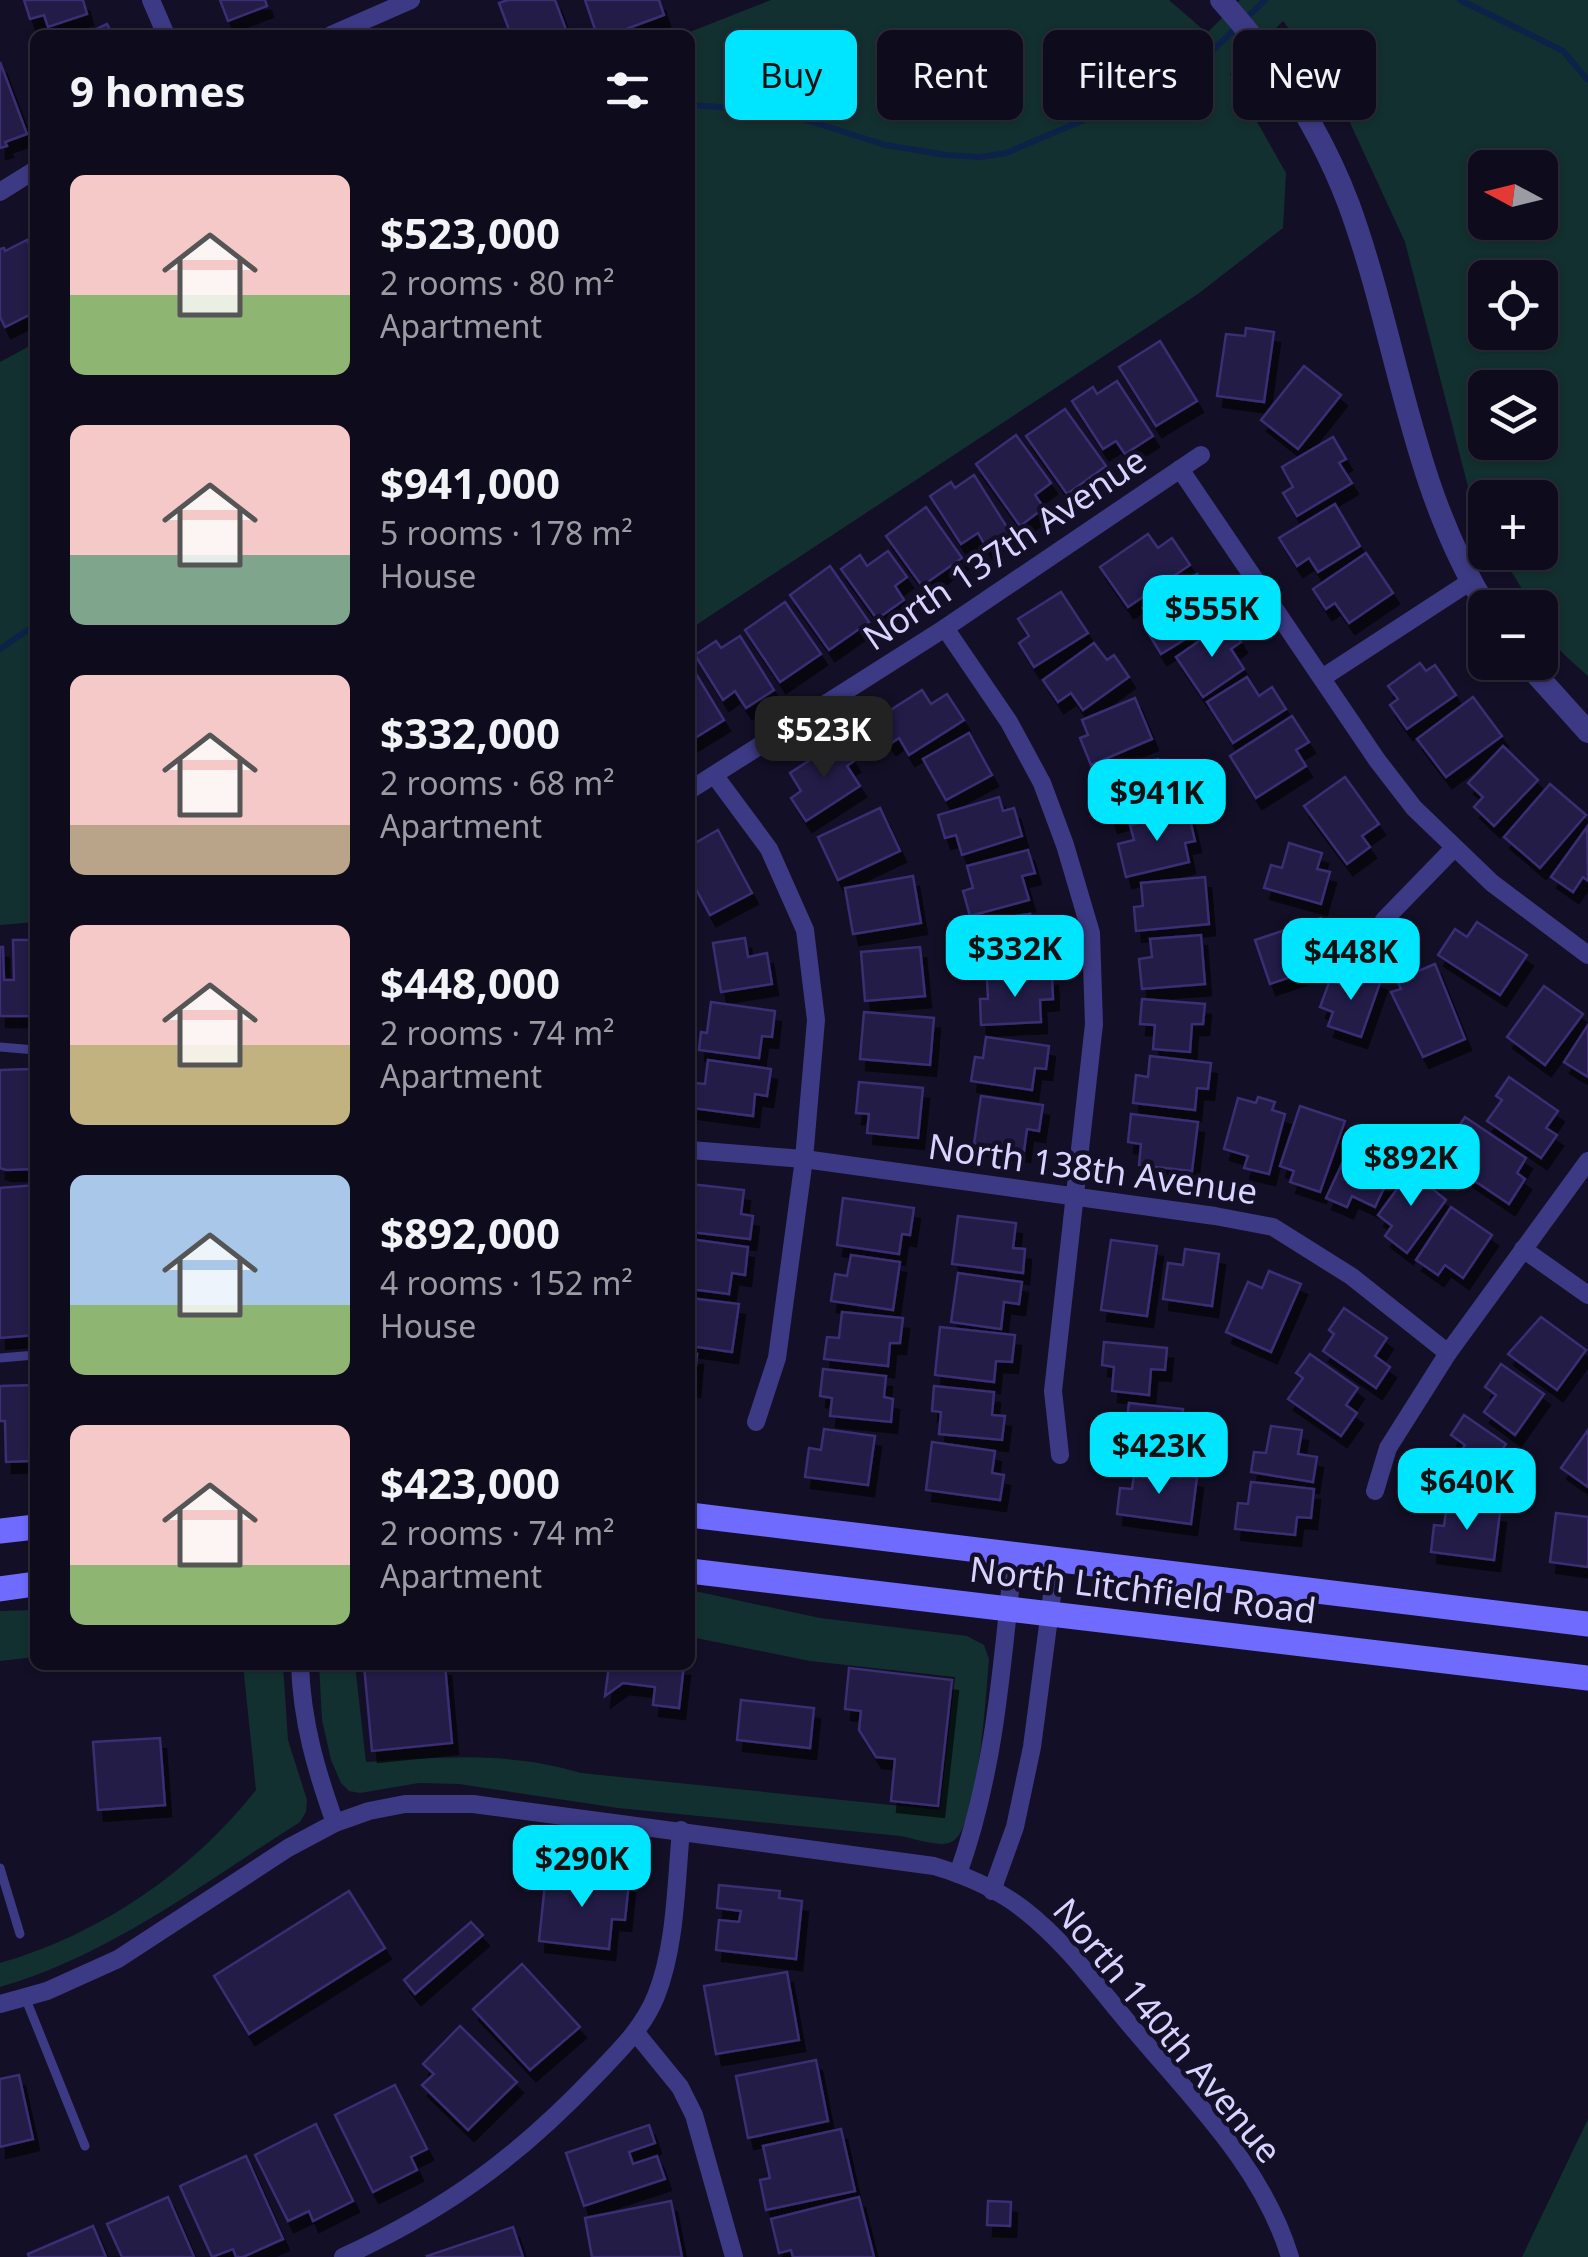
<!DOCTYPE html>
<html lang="en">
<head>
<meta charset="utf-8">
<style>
	:root { --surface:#0e0b1c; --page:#171425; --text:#f1f3f6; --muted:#9b9ba3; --line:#2e2b3b; --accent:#00e5ff }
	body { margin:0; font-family:"Noto Sans",sans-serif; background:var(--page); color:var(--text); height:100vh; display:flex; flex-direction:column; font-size:38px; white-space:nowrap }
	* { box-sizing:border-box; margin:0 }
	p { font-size:32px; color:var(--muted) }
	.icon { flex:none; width:55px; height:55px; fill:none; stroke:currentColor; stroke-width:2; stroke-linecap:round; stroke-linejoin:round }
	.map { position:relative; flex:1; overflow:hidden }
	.panel { position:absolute; left:30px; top:30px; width:665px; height:1640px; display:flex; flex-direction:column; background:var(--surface); border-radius:15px; box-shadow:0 2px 8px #0004,0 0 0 2px var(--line) }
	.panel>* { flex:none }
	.banner { position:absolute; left:725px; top:30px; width:712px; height:90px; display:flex; gap:20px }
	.needle { width:65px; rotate:277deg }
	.controls { position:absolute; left:1468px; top:150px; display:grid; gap:20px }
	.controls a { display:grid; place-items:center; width:90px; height:90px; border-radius:15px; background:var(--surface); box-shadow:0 2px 8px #0004,0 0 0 2px var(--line); font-size:50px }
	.price { position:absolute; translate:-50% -85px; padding:0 22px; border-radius:20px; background:var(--accent); color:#111; font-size:32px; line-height:65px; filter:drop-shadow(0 2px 5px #0008) }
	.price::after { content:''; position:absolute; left:50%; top:60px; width:30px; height:22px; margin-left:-15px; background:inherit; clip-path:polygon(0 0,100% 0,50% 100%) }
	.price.on { background:#222; color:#fff }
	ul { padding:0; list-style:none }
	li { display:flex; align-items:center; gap:30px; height:250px; padding:0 40px }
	li span { display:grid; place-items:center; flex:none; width:280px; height:200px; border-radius:15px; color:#555 }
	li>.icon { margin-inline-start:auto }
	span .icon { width:120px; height:120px; fill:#fffc; stroke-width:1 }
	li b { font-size:42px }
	h2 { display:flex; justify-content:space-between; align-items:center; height:120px; padding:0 40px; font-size:42px }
	.pill { padding:0 35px; border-radius:15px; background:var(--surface); box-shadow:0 2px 8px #0004,0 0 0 2px var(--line); font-size:35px; line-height:90px }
	.pill.on { background:var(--accent); color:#111 }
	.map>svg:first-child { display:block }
	.green { fill:#12302f; fill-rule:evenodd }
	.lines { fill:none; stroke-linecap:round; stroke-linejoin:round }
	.stream { stroke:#0c2248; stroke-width:6 }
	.building { fill:#241b47; stroke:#3b2d73; stroke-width:2.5; filter:url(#shadow) }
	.service { stroke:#3d3a85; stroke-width:9 }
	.minor { stroke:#3d3a85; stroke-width:18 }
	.tertiary { stroke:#3d3a85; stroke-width:22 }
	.secondary { stroke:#6f6bff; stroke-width:25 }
	.labels { text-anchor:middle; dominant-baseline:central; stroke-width:9; stroke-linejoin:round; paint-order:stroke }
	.street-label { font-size:35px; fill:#d9d4ff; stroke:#130f26 }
</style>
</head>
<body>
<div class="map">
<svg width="1588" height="2257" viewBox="0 0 1588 2257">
	<defs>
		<filter id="shadow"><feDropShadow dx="6" dy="11" stdDeviation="0" flood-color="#0009"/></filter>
	</defs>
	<rect width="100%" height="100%" fill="#130f26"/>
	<g class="green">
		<path d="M771 0H1169L1207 33 1240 0H1588V676C1568 658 1540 637 1540 608L1533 607 1500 553 1540 552V498H1485V527L1473 506 1405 242 1334 88 1283 21 1230 74 1286 173 1283 228 1198 294 690 629V35H682ZM1485 168H1540V222H1485ZM1485 278H1540V332H1485ZM1485 388H1540V442H1485Z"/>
		<polygon points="35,343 35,922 0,925 0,362"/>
		<path d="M690 1590 820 1618 967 1636 984 1645 989 1659C986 1692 979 1825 953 1841 941 1849 914 1838 900 1836L618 1808 459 1784 419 1783 360 1793 349 1791 341 1783 331 1760 322 1720 319 1665H355L366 1762C440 1757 508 1751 581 1773L940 1810 955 1677 810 1661 696 1638 690 1632Z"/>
		<polygon points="35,1610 35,1657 0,1661 0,1611"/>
		<path d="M243 1665H283L288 1740 307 1800 306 1812 300 1822C205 1882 109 1956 0 1987V1963C101 1934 192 1871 256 1790Z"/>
		<polygon points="1588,2119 1588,2257 1522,2257"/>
	</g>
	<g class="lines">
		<g class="stream">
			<polyline points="1460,0 1563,51 1588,80"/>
			<polyline points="690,105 749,109 800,118 885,145 946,155 980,157 1006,153 1150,92 1211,52 1265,0"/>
			<polyline points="0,649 35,625"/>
		</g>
	</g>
	<g class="building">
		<polygon points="24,0 83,0 87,14 48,27 44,15 30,19"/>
		<polygon points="220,0 265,0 267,6 228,21"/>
		<polygon points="508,0 555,0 568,35 511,35 499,3"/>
		<polygon points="585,0 659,0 664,15 610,35 597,35"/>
		<polygon points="107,24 113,35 84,35"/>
		<polygon points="0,62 27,134 5,142 7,146 0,148"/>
		<polygon points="27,240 35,256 35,312 5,327 0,317 0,249 4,248 5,251"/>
		<polygon points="1246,328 1274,332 1264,402 1217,396 1226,334 1245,336"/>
		<polygon points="1160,341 1197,401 1156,426 1119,367"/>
		<polygon points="1304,366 1341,395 1298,449 1261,420"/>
		<polygon points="1117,381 1153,436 1125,454 1116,441 1103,449 1072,401 1093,387 1097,394"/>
		<polygon points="1065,409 1106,466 1067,494 1026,436"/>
		<polygon points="1016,435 1051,483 1035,495 1044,508 1020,526 976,464"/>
		<polygon points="1333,437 1346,459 1339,463 1352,483 1297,516 1283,493 1293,487 1282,467"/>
		<polygon points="974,475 1010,532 986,547 978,533 961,544 930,496 951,482 955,488"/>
		<polygon points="1335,504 1360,546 1318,572 1309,558 1297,566 1279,538"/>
		<polygon points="926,507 962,558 922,586 886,536"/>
		<polygon points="1148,534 1158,548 1172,538 1190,565 1128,607 1100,567"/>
		<polygon points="888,551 907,577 895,586 904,600 877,619 841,569 860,555 867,566"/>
		<polygon points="1366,553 1393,593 1349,623 1335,603 1326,609 1313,589"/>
		<polygon points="830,566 869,622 829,650 790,595"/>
		<polygon points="1197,574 1212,598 1202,604 1213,622 1161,654 1150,636 1158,632 1143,608"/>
		<polygon points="1061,592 1088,633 1034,667 1019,643 1029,636 1018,619"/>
		<polygon points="785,602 821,654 780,682 745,630"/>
		<polygon points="1228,621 1241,642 1231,649 1244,669 1203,697 1176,657"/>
		<polygon points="740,636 774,690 746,708 735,691 723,700 695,655 716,641 721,648"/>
		<polygon points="1094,643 1107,660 1114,655 1129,677 1083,710 1071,693 1058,702 1043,680"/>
		<polygon points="1420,663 1426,671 1435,665 1456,695 1407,729 1390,705 1398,699 1388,686"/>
		<polygon points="690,664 724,720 690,741"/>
		<polygon points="1247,677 1259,696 1272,687 1286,709 1233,743 1207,702"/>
		<polygon points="922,690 931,704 947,694 964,720 909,755 899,738 890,744 875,720"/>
		<polygon points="1473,697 1502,736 1446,777 1417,739"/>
		<polygon points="1135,698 1152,739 1091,765 1080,738 1088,735 1082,720"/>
		<polygon points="1292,716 1309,742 1296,750 1306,766 1256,798 1230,756"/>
		<polygon points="969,733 992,775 946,800 923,759"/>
		<polygon points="841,740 854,761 847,766 860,786 806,821 791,798 801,791 790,773"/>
		<polygon points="1503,746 1538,780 1494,826 1474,807 1483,797 1468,783"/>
		<polygon points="1158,759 1172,803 1112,822 1104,795 1117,791 1111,773"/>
		<polygon points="1345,777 1379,824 1362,836 1370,847 1347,864 1304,806"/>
		<polygon points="1550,784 1586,815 1540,868 1504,837"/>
		<polygon points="999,797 1003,811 1014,808 1022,836 962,855 956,835 945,838 938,815"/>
		<polygon points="880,808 900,851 838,880 818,837"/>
		<polygon points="1188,811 1195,841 1185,843 1189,862 1126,877 1118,844 1134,840 1130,825"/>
		<polygon points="1587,827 1588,881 1583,877 1573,892 1551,877"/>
		<polygon points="718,830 752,893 710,915 690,878 690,846"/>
		<polygon points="1289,843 1322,853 1317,869 1330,872 1321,904 1264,888 1271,865 1282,868"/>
		<polygon points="1028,850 1035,873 1022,876 1029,900 970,916 963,891 973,888 967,866"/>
		<polygon points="913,876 921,923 853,934 845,888"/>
		<polygon points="1205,877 1209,924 1136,931 1134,907 1143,906 1141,883"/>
		<polygon points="1030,914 1032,934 1046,933 1049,962 994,969 988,920"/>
		<polygon points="1321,918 1336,962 1270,984 1255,940"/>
		<polygon points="1477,922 1527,955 1500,995 1438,955 1455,929 1467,937"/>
		<polygon points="1201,935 1205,984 1142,989 1139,959 1152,957 1150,939"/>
		<polygon points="745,938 748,957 767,953 772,984 721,992 713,943"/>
		<polygon points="13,940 35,940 35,1016 0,1016 0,947 3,947 4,980 14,980"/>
		<polygon points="920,947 925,996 865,1001 861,952"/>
		<polygon points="1435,964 1465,1039 1423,1057 1391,992 1401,989 1397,980"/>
		<polygon points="1359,971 1381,980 1361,1037 1328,1026 1333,1012 1320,1007 1330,980 1353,988"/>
		<polygon points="1052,975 1053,999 1040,1000 1041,1022 981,1025 980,999 988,999 987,979"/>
		<polygon points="1544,986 1583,1014 1545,1065 1507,1037"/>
		<polygon points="1142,999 1205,1004 1203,1024 1192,1024 1190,1052 1153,1049 1155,1025 1140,1024"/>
		<polygon points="711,1002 775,1011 772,1037 762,1036 759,1058 699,1050 701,1032 707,1033"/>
		<polygon points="864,1012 934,1018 930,1065 860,1059"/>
		<polygon points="1588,1025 1588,1077 1564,1062"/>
		<polygon points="986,1037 1049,1046 1046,1069 1035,1068 1032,1090 971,1081 975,1057 983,1058"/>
		<polygon points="1150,1056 1211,1063 1208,1089 1197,1088 1195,1110 1133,1103 1136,1075 1148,1077"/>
		<polygon points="708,1060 771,1069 767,1096 755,1094 753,1116 692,1108 695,1083 705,1084"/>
		<polygon points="31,1069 35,1169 6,1170 0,1168 0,1070"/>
		<polygon points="1509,1077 1558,1111 1546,1128 1557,1135 1541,1158 1487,1121 1502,1100 1496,1096"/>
		<polygon points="859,1082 923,1088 918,1138 867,1133 869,1114 856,1113"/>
		<polygon points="981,1096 1043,1105 1039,1131 1027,1129 1024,1151 974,1144"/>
		<polygon points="1258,1097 1275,1102 1272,1110 1285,1114 1269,1174 1244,1168 1248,1156 1224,1149 1238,1098 1256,1103"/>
		<polygon points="1300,1106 1345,1121 1320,1192 1290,1182 1294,1171 1280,1166"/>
		<polygon points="1131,1114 1198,1122 1192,1171 1139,1165 1141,1144 1128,1142"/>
		<polygon points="1465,1117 1526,1158 1517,1173 1525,1179 1509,1204 1445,1161 1461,1137 1454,1133"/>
		<polygon points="1348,1151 1392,1171 1375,1207 1352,1196 1347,1207 1326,1198"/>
		<polygon points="1414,1166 1434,1181 1430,1187 1446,1200 1407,1253 1385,1236 1392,1226 1378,1215"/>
		<polygon points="690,1184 744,1190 741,1214 753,1216 750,1239 690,1232"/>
		<polygon points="35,1185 35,1335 0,1338 0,1188"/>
		<polygon points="843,1198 914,1208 910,1235 902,1234 899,1254 837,1245"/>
		<polygon points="1451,1207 1492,1235 1463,1278 1445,1265 1438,1275 1416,1260"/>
		<polygon points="958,1216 1016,1223 1013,1248 1025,1249 1023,1273 952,1264"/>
		<polygon points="690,1239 748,1247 745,1275 732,1273 729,1294 690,1289"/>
		<polygon points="1111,1240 1157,1246 1147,1316 1101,1310"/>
		<polygon points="1185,1249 1219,1254 1212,1306 1163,1299 1168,1263 1183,1265"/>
		<polygon points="851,1255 900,1262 893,1310 831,1301 835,1274 847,1276"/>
		<polygon points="1269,1271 1301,1284 1271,1352 1226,1332 1248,1282 1262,1288"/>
		<polygon points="958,1273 1022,1282 1019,1304 1004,1302 1001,1329 951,1322"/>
		<polygon points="690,1298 739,1304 732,1352 690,1346"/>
		<polygon points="1344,1308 1387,1338 1375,1356 1390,1367 1376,1388 1323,1351 1334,1334 1329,1330"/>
		<polygon points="842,1312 903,1318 900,1343 890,1343 888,1366 824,1359 827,1337 839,1338"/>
		<polygon points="1541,1317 1586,1350 1557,1390 1508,1354"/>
		<polygon points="940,1327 1015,1335 1012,1362 996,1361 994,1382 935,1375"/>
		<polygon points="1104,1342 1167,1348 1165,1370 1151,1369 1149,1395 1112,1391 1114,1367 1102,1365"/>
		<polygon points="690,1354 697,1354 694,1386 690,1385"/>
		<polygon points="1310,1354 1358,1388 1346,1405 1357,1413 1341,1436 1288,1399 1303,1378 1296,1373"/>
		<polygon points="1501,1364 1544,1394 1515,1435 1484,1412 1496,1395 1485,1387"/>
		<polygon points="823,1369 886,1376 884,1397 893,1399 891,1422 830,1416 832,1398 820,1396"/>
		<polygon points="35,1385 35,1452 29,1452 29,1461 6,1462 5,1421 0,1421 0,1386"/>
		<polygon points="934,1386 994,1392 992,1415 1005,1416 1002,1440 939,1434 941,1412 932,1411"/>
		<polygon points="1129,1403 1183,1409 1178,1447 1172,1446 1171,1458 1140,1454 1140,1446 1134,1445 1136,1434 1125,1433"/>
		<polygon points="1464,1415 1506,1444 1479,1485 1452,1466 1465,1445 1451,1435"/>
		<polygon points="1271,1426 1302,1430 1298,1454 1317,1457 1313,1482 1251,1472 1254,1452 1266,1453"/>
		<polygon points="824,1429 875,1436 868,1485 805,1477 809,1448 821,1450"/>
		<polygon points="1588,1430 1588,1487 1561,1468"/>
		<polygon points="932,1442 995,1451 992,1473 1004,1475 1000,1500 926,1490"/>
		<polygon points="1135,1468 1197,1477 1191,1524 1117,1514 1120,1488 1132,1489"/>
		<polygon points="1251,1482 1314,1489 1311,1518 1297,1517 1295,1535 1235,1529 1238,1503 1248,1504"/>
		<polygon points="1447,1504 1500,1512 1494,1560 1431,1552 1434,1525 1444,1526"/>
		<polygon points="1556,1513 1588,1517 1588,1567 1550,1562"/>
		<polygon points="364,1665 445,1665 452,1743 372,1751"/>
		<polygon points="609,1665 684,1665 679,1708 653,1705 655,1687 623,1683 605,1696"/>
		<polygon points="849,1668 952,1680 938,1806 891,1801 895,1759 876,1757 859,1730 861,1711 845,1709"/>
		<polygon points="741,1700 814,1708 810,1748 737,1740"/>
		<polygon points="160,1738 165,1805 98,1810 93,1742"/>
		<polygon points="546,1874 629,1882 625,1920 612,1919 609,1949 539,1941"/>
		<polygon points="719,1885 780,1891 779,1898 802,1901 796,1959 716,1950 719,1920 739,1922 741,1911 717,1908"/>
		<polygon points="349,1891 385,1948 249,2034 214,1976"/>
		<polygon points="471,1922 483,1935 415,1994 404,1980"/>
		<polygon points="522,1964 580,2027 530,2070 473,2009"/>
		<polygon points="787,1972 799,2040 716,2054 704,1986"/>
		<polygon points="460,2026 517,2082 468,2130 422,2085 434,2074 423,2064"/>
		<polygon points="816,2060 828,2121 748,2138 736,2076"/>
		<polygon points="19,2075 33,2139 0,2147 0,2079"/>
		<polygon points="395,2085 427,2149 411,2157 417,2170 373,2192 335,2115"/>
		<polygon points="316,2124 353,2201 313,2221 309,2211 288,2221 255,2155"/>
		<polygon points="649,2125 655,2143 629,2152 633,2164 657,2156 665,2179 584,2206 566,2153"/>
		<polygon points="841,2129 855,2191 766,2210 760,2180 770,2178 763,2146"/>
		<polygon points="246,2156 283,2239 243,2257 236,2257 233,2249 212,2257 180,2186"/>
		<polygon points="168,2197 194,2257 122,2257 107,2224"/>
		<polygon points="859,2197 874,2257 793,2257 791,2250 779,2253 771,2219"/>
		<polygon points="671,2201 682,2257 592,2257 585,2218"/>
		<polygon points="988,2201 1011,2202 1010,2226 987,2225"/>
		<polygon points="93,2226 106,2257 29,2257 28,2254"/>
		<polygon points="513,2227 523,2257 428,2257 427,2256"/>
	</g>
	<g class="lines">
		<g class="service">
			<polyline points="0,1047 35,1050"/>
			<polyline points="0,1358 35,1355"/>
			<polyline points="0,1868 20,1934"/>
			<polyline points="25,1997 85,2146"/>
		</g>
		<g class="minor">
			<polyline points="151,0 166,35"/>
			<polyline points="331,35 411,0"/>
			<polyline points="0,192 35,170"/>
			<polyline points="1180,469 1377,760 1414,808 1492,883 1588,955"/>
			<polyline points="945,628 1009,722 1042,783 1065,845 1091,933 1094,1024 1053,1391 1060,1455"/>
			<polyline points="1322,678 1471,581"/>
			<polyline points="715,776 769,849 805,930 816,1020 804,1159 777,1358 756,1422"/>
			<polyline points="690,790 945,628 1201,455"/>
			<polyline points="1384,920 1454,848"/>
			<polyline points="690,1150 804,1159 1215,1216 1273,1227 1351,1276 1448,1353"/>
			<polyline points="1523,1249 1588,1295"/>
			<polyline points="1375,1491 1388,1448 1448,1353 1588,1161"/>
			<path d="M300 1665C302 1722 316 1770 335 1823"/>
			<path d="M958 1874C996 1768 1002 1663 1014 1552"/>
			<polyline points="992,1891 1015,1827 1032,1747 1057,1557"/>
			<path d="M0 2004 47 1991 118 1959 288 1848 335 1823 369 1811 405 1804H473L934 1866C964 1875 997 1889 1023 1909 1067 1943 1100 1990 1136 2032 1195 2102 1263 2168 1290 2257"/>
			<polyline points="636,2033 680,2087 694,2115 734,2257"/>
			<path d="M343 2257C447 2209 518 2157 596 2075 620 2050 643 2028 656 1996 676 1946 676 1883 681 1830"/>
		</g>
		<g class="tertiary">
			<path d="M1221 0C1276 61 1320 128 1349 205 1398 339 1410 485 1487 608"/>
			<polyline points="1525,662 1588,732"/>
		</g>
		<g class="secondary">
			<polyline points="690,1515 1588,1624"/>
			<polyline points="0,1531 35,1527"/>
			<polyline points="690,1571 1588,1678"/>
			<polyline points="0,1589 35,1584"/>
		</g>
	</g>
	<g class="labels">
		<g class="street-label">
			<text transform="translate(1004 548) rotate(-34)">North 137th Avenue</text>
			<text transform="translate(1093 1168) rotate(8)">North 138th Avenue</text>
			<text transform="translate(1143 1589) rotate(7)">North Litchfield Road</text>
			<text transform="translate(1168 2030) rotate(50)">North 140th Avenue</text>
		</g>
	</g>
</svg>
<div class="controls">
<a><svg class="needle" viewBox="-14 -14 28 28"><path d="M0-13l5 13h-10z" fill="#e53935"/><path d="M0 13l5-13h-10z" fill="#9b9ba3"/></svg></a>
<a><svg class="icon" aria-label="locate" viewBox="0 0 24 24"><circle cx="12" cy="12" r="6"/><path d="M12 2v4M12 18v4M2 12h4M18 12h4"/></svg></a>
<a><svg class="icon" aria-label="layers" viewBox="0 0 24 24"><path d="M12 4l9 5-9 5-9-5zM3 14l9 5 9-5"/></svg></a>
<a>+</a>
<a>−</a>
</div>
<b class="price" style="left:1212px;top:660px">$555K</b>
<b class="price on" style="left:824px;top:781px">$523K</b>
<b class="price" style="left:1157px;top:844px">$941K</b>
<b class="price" style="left:1015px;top:1000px">$332K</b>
<b class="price" style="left:1351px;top:1003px">$448K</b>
<b class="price" style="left:1411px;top:1209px">$892K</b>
<b class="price" style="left:1159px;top:1497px">$423K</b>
<b class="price" style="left:1467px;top:1533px">$640K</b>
<b class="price" style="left:582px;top:1910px">$290K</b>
<div class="banner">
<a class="pill on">Buy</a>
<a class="pill">Rent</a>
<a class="pill">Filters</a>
<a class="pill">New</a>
</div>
<section class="panel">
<h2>9 homes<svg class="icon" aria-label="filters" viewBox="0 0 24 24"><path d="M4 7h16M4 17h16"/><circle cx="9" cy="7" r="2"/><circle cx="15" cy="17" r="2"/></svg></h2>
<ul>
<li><span style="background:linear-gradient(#f6c9c9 60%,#8fb573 0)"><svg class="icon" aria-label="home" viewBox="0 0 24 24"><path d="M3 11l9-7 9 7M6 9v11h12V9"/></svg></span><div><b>$523,000</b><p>2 rooms · 80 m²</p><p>Apartment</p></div></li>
<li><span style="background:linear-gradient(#f6c9c9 65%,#7fa58c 0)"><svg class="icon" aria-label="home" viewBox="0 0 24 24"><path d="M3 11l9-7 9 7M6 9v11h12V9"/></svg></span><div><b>$941,000</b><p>5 rooms · 178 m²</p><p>House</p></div></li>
<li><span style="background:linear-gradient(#f6c9c9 75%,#b9a48a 0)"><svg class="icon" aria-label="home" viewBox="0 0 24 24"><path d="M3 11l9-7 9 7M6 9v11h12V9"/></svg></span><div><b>$332,000</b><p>2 rooms · 68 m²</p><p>Apartment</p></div></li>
<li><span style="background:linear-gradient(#f6c9c9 60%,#c2b280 0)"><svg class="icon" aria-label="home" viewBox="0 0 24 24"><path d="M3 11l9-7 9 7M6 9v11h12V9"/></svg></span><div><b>$448,000</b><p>2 rooms · 74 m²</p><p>Apartment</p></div></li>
<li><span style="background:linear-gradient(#a9c7e8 65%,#8fb573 0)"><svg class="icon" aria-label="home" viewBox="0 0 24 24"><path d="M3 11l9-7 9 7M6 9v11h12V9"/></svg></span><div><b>$892,000</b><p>4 rooms · 152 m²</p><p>House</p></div></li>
<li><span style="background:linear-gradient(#f6c9c9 70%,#8fb573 0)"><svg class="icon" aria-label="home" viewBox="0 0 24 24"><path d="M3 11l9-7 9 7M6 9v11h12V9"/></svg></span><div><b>$423,000</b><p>2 rooms · 74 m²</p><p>Apartment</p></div></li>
</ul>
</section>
</div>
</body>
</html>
